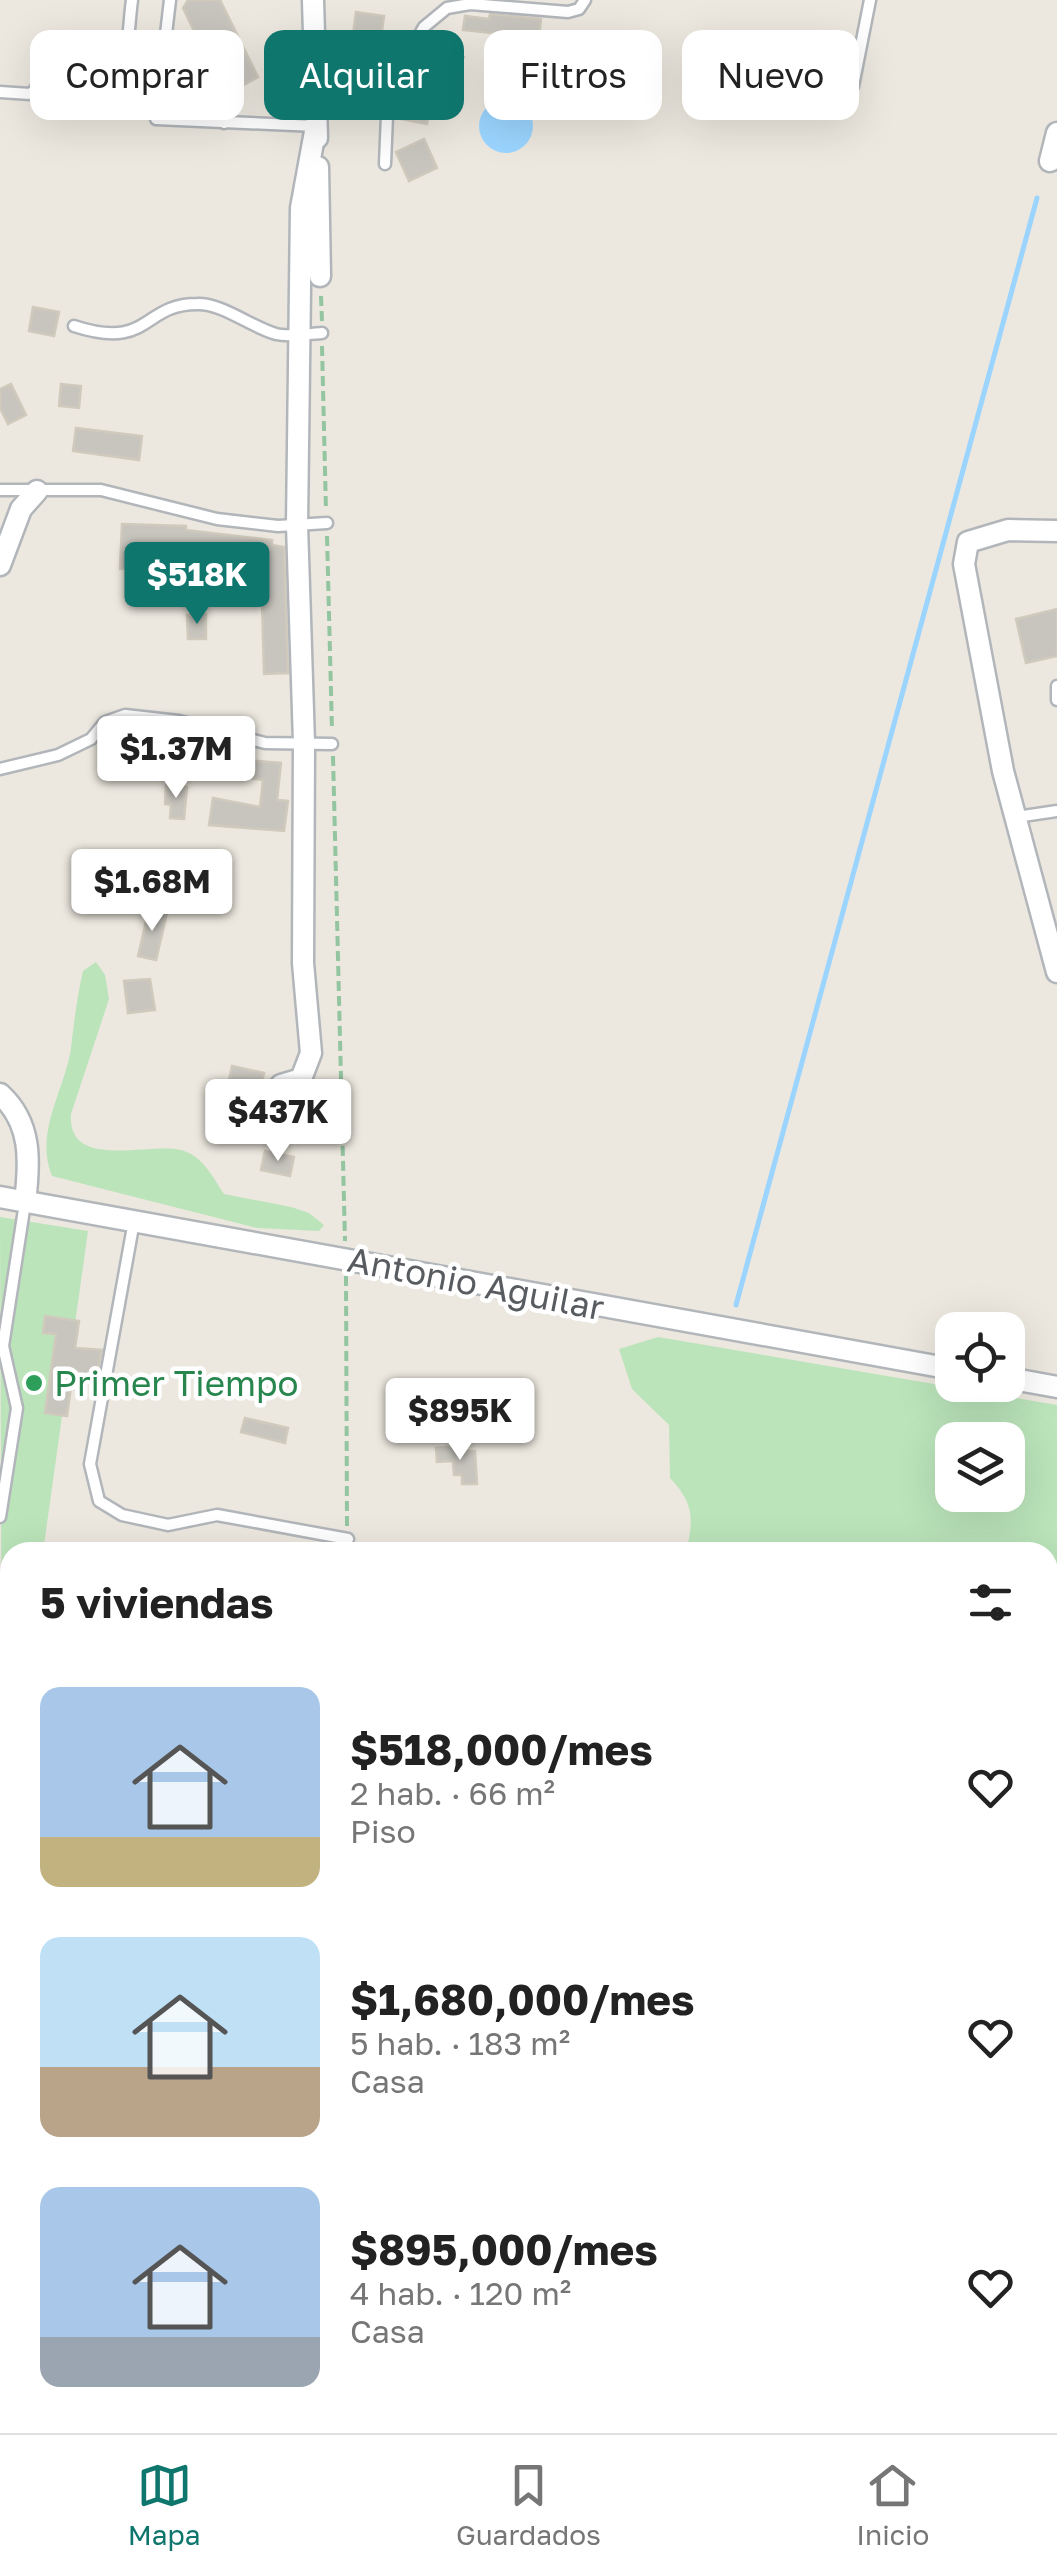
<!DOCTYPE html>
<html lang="es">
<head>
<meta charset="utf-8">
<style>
	:root { --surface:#fff; --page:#f6f6f6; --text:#222; --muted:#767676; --line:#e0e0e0; --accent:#0f766e }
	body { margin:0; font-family:"Golos Text",sans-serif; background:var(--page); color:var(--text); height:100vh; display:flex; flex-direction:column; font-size:38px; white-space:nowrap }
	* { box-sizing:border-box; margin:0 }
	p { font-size:32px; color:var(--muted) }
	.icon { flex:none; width:55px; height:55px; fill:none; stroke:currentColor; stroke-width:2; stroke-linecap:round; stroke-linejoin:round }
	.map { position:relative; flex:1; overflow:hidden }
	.sheet { position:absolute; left:0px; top:1542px; width:1058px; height:892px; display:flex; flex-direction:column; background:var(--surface); border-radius:30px 30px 0 0; box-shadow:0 10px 40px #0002 }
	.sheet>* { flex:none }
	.hud { position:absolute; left:30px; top:30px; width:998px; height:90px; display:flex; gap:20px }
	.buttons { position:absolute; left:935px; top:1312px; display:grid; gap:20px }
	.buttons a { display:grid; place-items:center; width:90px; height:90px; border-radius:20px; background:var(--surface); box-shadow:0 10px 40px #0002; font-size:50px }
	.price { position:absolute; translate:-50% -85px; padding:0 22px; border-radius:10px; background:#fff; color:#222; font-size:32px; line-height:65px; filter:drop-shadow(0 2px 5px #0008) }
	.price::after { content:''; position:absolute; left:50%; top:60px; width:30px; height:22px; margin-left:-15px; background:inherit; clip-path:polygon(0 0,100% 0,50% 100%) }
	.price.active { background:var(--accent); color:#fff }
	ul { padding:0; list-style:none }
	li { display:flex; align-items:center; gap:30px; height:250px; padding:0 40px }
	li span { display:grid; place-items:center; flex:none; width:280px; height:200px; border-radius:20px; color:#555 }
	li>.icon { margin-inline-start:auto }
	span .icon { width:120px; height:120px; fill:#fffc; stroke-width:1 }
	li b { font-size:42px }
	h2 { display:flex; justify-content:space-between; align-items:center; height:120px; padding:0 40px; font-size:42px }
	.tag { padding:0 35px; border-radius:20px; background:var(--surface); box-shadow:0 10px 40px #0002; font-size:35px; line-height:90px }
	.tag.active { background:var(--accent); color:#fff }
	.dock { display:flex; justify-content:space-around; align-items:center; height:140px; border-top:2px solid var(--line); background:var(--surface); font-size:28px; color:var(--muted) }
	.dock a { display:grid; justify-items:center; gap:5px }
	.dock .active { color:var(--accent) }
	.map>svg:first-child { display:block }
	.green { fill:#bbe4ba; fill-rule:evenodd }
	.water { fill:#9bd5ff }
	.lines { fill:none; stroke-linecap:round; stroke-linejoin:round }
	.stream { stroke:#9bd5ff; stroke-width:5 }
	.building { fill:#c8c5be; stroke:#d0cabd; stroke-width:2.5 }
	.service-casing { stroke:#b2b6ba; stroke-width:15 }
	.minor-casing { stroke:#b2b6ba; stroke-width:25 }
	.path { stroke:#93c5a0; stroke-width:4; stroke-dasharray:10 5; stroke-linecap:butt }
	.service { stroke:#fff; stroke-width:10 }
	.minor { stroke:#fff; stroke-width:20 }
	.leisure-dot { fill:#2e9e5b; stroke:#fff; stroke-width:4 }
	.labels { text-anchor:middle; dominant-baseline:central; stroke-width:9; stroke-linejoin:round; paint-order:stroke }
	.street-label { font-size:35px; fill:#585c60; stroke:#fff }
	.leisure-label { font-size:35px; fill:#27864d; stroke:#fff; text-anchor:start }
</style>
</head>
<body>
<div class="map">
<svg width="1057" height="2433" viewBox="0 0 1057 2433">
	<rect width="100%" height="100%" fill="#ece8df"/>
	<g class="green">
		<path d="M96 962 105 975 109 999 71 1114C67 1171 148 1142 181 1150 202 1155 213 1177 224 1194L291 1207 309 1213 324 1225 319 1231 257 1228 52 1176C34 1132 65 1090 71 1048 74 1022 77 997 83 971Z"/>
		<polygon points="0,1217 88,1231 43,1552 10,1552 10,1733 2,1774"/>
		<path d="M658 1337 1057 1405V1572L1048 1582V1552H686C694 1519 694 1503 670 1478L669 1425 632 1389 619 1349ZM952 1440H1008V1495H952Z"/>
		<polygon points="361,2425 526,2425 530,2433 361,2433"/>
	</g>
	<circle class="water" cx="506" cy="126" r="27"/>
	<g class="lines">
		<polyline class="stream" points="736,1305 1037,198"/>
	</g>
	<g class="building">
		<polygon points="188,0 220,0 258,77 228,94 215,76 206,80 186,34 194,31 183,8"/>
		<polygon points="356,12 384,16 381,38 353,35"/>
		<polygon points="490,14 541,19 538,46 509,43 510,35 463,30 465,16 489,19"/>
		<polygon points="443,39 464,57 452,70 432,52"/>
		<polygon points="401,89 433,95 427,124 396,118"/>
		<polygon points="424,139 437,168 409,181 396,152"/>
		<polygon points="33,307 59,312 54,336 29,331"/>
		<polygon points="11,384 26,415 8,424 0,408 0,389"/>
		<polygon points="61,384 81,386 79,408 59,406"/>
		<polygon points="76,428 142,436 139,460 73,451"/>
		<polygon points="122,524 186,526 186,530 272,540 272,545 284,547 288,673 264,674 262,602 229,599 233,564 207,561 209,551 159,550 156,568 120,569"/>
		<polygon points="1057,609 1057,656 1026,663 1016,619"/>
		<polygon points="206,614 206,639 188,639 187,615"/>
		<polygon points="233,759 281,763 277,800 288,801 284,831 209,825 213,798 260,807 263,780 232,776"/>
		<polygon points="166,785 187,787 184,819 170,818 171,805 165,804"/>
		<polygon points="149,909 167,913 156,960 138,956"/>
		<polygon points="150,979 155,1010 128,1013 124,981"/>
		<polygon points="232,1066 264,1073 260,1092 228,1085"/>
		<polygon points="265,1151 294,1157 290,1176 261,1170"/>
		<polygon points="45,1316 79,1321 75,1348 102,1350 96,1380 72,1379 67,1416 45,1413 56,1334 43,1333"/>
		<polygon points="245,1418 288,1428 285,1443 241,1432"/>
		<polygon points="461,1446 462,1451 475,1451 477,1484 462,1484 462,1475 454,1475 453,1461 437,1462 436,1448"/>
	</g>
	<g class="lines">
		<g class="service-casing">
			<g id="service">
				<polyline points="170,0 156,119 316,126"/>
				<polyline points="316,58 384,66 395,79"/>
				<polyline points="853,86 870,0"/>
				<path d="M0 92 30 94C43 86 39 70 52 64 59 60 67 62 75 63 136 71 125 52 132 0"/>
				<polyline points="184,105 217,110 224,123"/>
				<polyline points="385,164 388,91 424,27 447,8 470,4 568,12 579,9 585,0"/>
				<path d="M74 326C150 351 142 304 197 304 222 303 251 327 276 334 289 337 308 334 322 333"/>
				<polyline points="0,490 101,490 217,519 278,526 327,523"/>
				<polyline points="1057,686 1057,700"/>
				<polyline points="0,769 58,755 91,739 105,722 125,715 179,721 265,743 332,744"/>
				<polyline points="1016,817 1057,811"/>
				<polyline points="134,1221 90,1464 99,1501 122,1515 168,1525 217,1515 348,1539"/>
				<polyline points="0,1517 17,1408 3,1346 25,1203"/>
				<polyline points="1048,2369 1057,2369"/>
				<polyline points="759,2433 768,2425"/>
			</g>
		</g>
		<g class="minor-casing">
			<g id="minor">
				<polyline points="313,0 317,138"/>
				<polyline points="1050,161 1057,133"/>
				<polyline points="318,167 320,276"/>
				<polyline points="1057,531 1008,530 968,542 964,564 1003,771 1057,972"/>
				<polyline points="0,565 21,509 37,491"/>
				<polyline points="281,1085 301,1079 311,1053 303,963 304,743 297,525 301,208 316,126"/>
				<path d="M0 1094C32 1123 30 1161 25 1202"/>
				<polyline points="0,1197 952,1369"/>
				<polyline points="1008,1378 1057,1387"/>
			</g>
		</g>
		<g class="path">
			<polyline points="321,296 322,321"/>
			<polyline points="322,346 326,511"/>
			<polyline points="327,536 332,731"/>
			<polyline points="333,756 345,1241"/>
			<polyline points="346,1276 347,1526"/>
			<polyline points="353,2425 353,2433"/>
		</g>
		<use href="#service" class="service"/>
		<use href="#minor" class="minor"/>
	</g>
	<circle class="leisure-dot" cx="34" cy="1383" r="10"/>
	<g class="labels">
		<g class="street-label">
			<text transform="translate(476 1283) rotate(11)">Antonio Aguilar</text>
		</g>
		<g class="leisure-label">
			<text x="54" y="1383">Primer Tiempo</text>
		</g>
	</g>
</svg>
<div class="buttons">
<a><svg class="icon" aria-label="locate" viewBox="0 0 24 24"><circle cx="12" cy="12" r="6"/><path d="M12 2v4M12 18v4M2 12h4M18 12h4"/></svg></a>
<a><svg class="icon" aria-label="layers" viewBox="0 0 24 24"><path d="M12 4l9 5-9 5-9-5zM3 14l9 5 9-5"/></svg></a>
</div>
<b class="price active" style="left:197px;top:627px">$518K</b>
<b class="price" style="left:176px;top:801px">$1.37M</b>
<b class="price" style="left:152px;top:934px">$1.68M</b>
<b class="price" style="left:278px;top:1164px">$437K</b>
<b class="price" style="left:460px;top:1463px">$895K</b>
<div class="hud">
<a class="tag">Comprar</a>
<a class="tag active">Alquilar</a>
<a class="tag">Filtros</a>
<a class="tag">Nuevo</a>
</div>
<section class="sheet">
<h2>5 viviendas<svg class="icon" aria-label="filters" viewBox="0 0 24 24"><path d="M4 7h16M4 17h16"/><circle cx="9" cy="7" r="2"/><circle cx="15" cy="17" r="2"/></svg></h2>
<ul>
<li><span style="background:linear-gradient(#a9c7e8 75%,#c2b280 0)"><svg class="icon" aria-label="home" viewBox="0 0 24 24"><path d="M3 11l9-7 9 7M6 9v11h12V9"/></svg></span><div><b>$518,000/mes</b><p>2 hab. · 66 m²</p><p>Piso</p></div><svg class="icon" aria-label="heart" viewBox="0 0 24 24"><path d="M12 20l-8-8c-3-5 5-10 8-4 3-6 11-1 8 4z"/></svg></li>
<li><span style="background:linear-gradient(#bfe0f5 65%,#b9a48a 0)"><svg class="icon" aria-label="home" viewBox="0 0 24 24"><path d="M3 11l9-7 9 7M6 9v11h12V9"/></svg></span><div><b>$1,680,000/mes</b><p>5 hab. · 183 m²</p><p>Casa</p></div><svg class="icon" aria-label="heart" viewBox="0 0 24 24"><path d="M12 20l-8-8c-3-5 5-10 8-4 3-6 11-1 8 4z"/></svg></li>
<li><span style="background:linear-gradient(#a9c7e8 75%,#9aa5b1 0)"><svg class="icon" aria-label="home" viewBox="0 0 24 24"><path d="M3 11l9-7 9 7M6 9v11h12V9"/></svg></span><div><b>$895,000/mes</b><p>4 hab. · 120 m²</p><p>Casa</p></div><svg class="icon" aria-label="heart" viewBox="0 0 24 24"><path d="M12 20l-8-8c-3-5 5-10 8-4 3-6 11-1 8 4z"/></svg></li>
</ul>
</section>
</div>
<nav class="dock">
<a class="active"><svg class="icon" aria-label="map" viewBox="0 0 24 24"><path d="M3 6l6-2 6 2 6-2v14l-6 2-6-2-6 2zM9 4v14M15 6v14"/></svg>Mapa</a>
<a><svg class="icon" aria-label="saved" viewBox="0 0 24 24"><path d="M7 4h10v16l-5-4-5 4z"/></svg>Guardados</a>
<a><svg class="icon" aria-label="home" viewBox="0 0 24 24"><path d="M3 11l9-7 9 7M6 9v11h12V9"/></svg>Inicio</a>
</nav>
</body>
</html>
